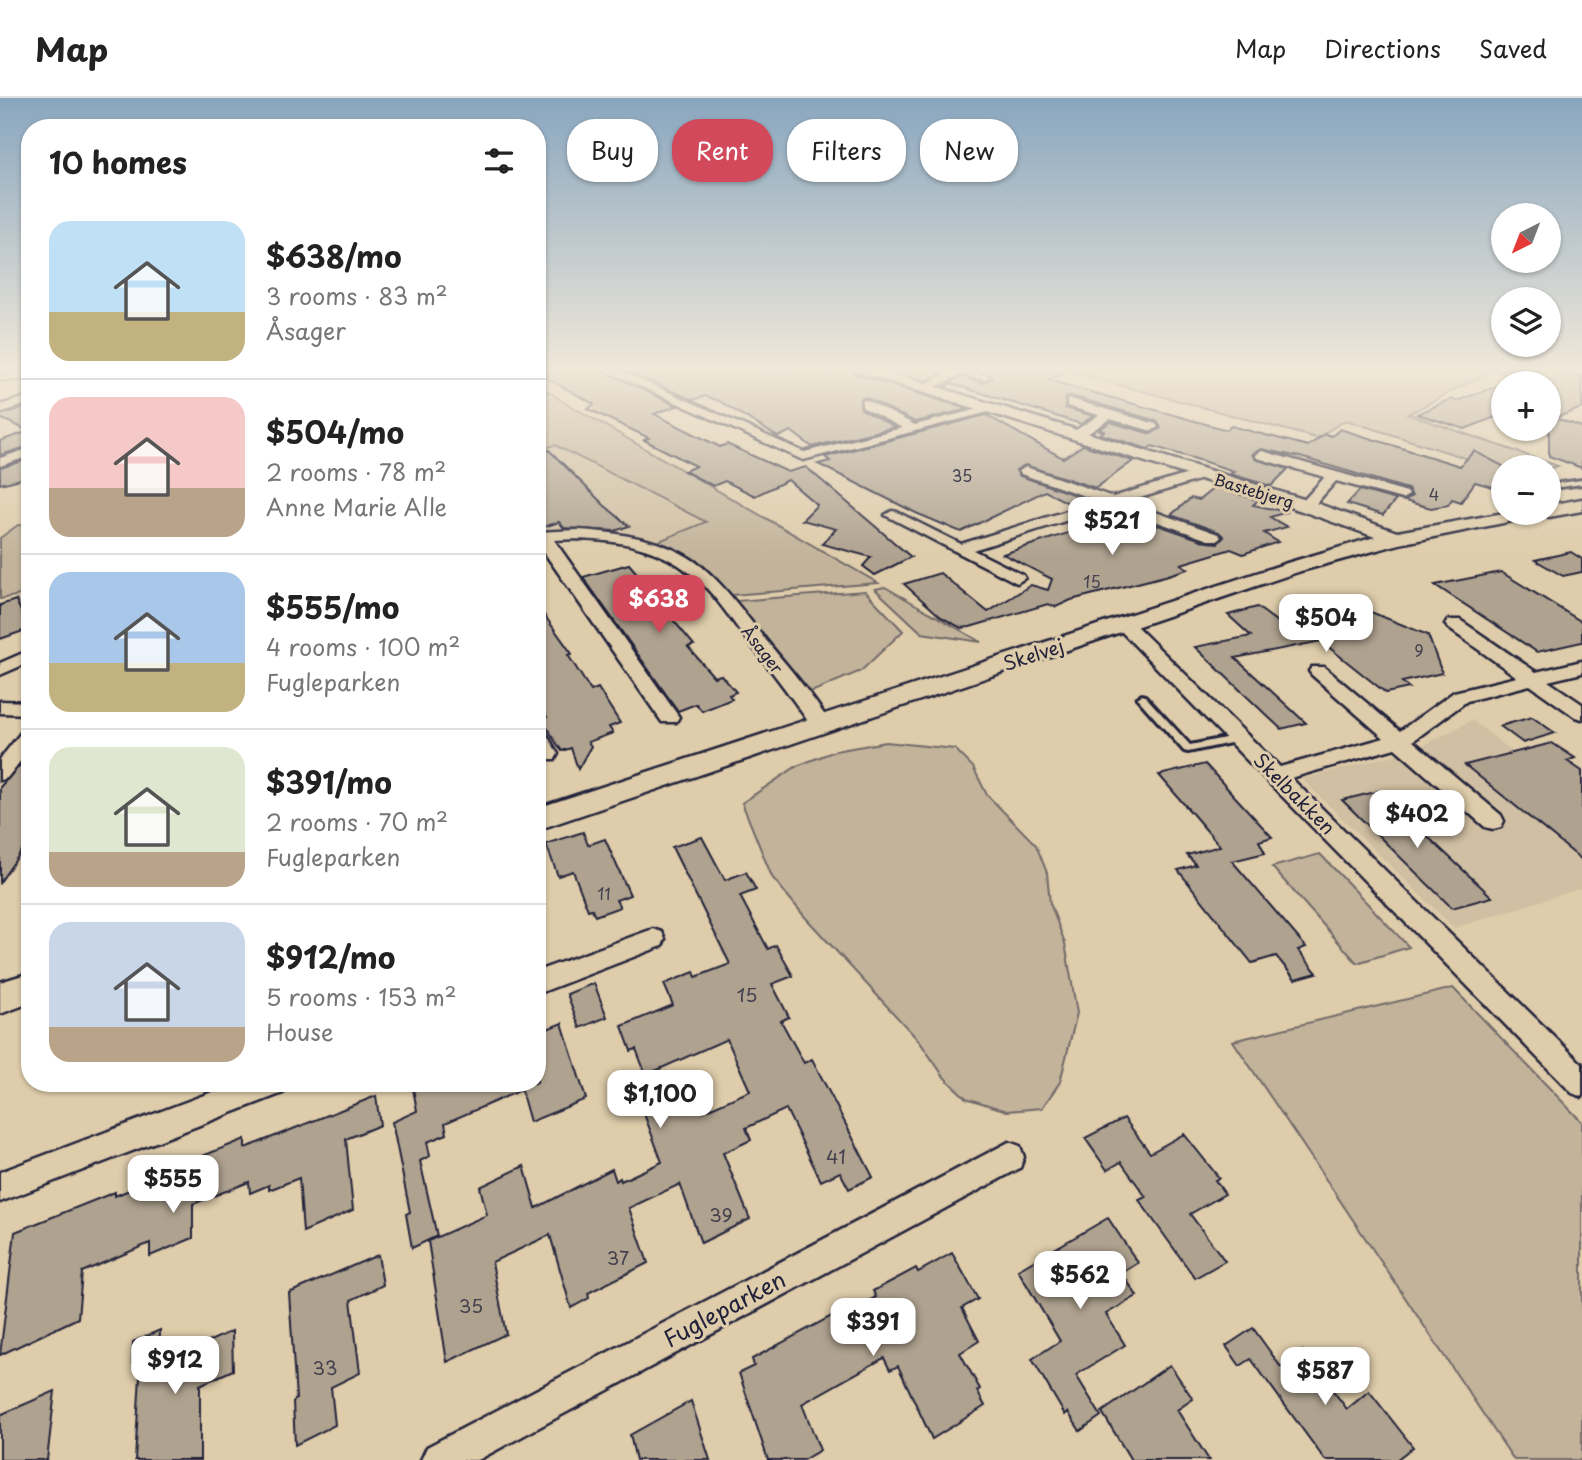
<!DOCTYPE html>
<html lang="en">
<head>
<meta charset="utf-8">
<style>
	:root { --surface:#fff; --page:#f6f6f6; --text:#222; --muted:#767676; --line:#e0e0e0; --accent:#d1495b }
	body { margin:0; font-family:"Playpen Sans",sans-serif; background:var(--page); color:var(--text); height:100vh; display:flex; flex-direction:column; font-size:26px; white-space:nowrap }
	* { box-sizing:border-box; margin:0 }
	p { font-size:23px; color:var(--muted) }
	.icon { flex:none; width:38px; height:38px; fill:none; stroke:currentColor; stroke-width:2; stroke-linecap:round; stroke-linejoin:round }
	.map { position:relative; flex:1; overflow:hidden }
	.sheet { position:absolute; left:21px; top:21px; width:525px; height:973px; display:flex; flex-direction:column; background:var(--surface); border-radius:28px; box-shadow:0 2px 5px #0004 }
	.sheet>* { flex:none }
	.hud { position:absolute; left:567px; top:21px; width:665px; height:63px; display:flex; gap:14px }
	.needle { width:46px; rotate:222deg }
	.tools { position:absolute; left:1491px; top:105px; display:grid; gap:14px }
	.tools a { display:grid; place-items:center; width:70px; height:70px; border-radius:50%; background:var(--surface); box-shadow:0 2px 5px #0004; font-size:35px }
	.price { position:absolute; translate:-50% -60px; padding:0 16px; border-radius:14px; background:#fff; color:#222; font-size:23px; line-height:46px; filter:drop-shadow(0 2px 4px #0008) }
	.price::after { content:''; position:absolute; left:50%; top:42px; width:21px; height:16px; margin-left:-10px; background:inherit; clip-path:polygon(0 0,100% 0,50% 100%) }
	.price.selected { background:var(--accent); color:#fff }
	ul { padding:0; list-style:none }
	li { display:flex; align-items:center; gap:21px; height:175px; padding:0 28px }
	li+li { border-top:2px solid var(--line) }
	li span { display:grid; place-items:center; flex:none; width:196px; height:140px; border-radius:21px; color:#555 }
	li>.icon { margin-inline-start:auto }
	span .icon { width:84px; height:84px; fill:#fffc; stroke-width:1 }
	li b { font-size:30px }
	h2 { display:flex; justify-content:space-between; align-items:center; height:84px; padding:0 28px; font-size:30px }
	.pill { padding:0 24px; border-radius:28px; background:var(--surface); box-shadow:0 2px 5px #0004; font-size:24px; line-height:63px }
	.pill.selected { background:var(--accent); color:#fff }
	header { display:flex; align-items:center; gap:42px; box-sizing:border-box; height:98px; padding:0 35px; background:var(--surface); border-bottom:2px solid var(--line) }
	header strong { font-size:33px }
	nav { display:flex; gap:38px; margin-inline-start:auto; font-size:24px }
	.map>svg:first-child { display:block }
	.built { fill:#d0bfa2 }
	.green { fill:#c2b39a; stroke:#726a6a; stroke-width:2 }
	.building { fill:#afa28f; stroke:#22223b; stroke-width:2 }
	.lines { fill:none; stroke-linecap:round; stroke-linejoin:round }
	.lane-casing { stroke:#22223b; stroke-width:6 }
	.street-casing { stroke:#22223b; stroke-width:5 }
	.secondary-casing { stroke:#22223b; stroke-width:5 }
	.lane { fill:#deccaa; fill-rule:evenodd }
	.street { fill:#deccaa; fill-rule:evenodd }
	.secondary { fill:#deccaa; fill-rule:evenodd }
	.labels { text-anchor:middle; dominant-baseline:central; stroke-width:6; stroke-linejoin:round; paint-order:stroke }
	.number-label { font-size:16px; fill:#454250 }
	.far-street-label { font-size:16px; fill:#22223b; stroke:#deccaa }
	.street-label { font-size:19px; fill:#22223b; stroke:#deccaa }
	.near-number-label { font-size:19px; fill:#454250 }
	.near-street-label { font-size:23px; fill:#22223b; stroke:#deccaa }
</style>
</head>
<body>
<header>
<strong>Map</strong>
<nav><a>Map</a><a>Directions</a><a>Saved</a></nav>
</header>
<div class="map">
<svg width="1582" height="1362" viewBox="0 0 1582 1362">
	<rect width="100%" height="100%" fill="#deccaa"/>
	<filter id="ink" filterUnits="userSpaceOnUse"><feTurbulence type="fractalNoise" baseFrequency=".0143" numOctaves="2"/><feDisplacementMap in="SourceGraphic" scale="14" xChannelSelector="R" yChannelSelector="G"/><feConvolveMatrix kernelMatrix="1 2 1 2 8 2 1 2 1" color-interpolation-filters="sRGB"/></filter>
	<g filter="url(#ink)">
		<g class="built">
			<polygon points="555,348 704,425 657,442 612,431 569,429 537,435 537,353"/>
			<polygon points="1472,622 1582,708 1582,790 1454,830 1302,681 1417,651"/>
		</g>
		<g class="green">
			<polygon points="1057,270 1497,270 1408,316 1558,368 1549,371 1503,369 1503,372 1346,322 1316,340"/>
			<polygon points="537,286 564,304 878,485 732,497 700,464 658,445 659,443 706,424 555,347 537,352"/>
			<polygon points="18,427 30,428 30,495 0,501 0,440"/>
			<polygon points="885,489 981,544 922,535 875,491"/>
			<polygon points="865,493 903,533 861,573 811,594 736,503"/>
			<polygon points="886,644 955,651 973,669 987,697 1036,747 1047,775 1050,805 1065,845 1077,915 1060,984 1042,1010 1007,1013 966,1000 945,980 919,943 805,819 772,779 742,705 797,668 835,653"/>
			<polygon points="1320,756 1409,849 1357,865 1272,769"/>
			<polygon points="1453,890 1582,1024 1582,1362 1514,1362 1233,943"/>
		</g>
		<g class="building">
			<polygon points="564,270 598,270 677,308 654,316 720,349 727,346 788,374 806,369 911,459 875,477 863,468 871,459 822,446 836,431 802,422 817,407 788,382 755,398 725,383 713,388 684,373 696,368 644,342 649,340 588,311 594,306 541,277"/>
			<polygon points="620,270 754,270 780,276 793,270 807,270 827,276 828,270 851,270 855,276 968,311 915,324 865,299 860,301 861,311 895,329 812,349 791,333 778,339 719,303 705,298 693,302"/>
			<polygon points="883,270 945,270 946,272 926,283"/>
			<polygon points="971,270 1001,270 1020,275 1064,275 1048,282 1227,332 1231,328 1308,348 1325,336 1332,338 1340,331 1460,368 1474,353 1503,368 1503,392 1475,384 1461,404 1452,401 1448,407 1431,410 1405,403 1412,398 1408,391 1300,359 1261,351 1252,356 1255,361 1288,371 1271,388 1230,376 1234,373 1199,362 1152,348 1148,351 1100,336 1104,333 1099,332 1110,324 1151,336 1161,330 1157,323 1072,298 1066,299 1065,310 1093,318 1081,326 949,285 947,289 943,288 961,279 983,285 992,280 991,277"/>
			<polygon points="1498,270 1555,270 1559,275 1582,280 1582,310 1555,320 1582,329 1582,370 1549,358 1549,285 1505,285 1518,280 1497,274"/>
			<polygon points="1503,286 1503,316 1465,331 1417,316 1451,301 1457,303"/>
			<polygon points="30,308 30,348 0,357 0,343 29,333 0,320 0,317"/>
			<polygon points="986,317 1063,360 1083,347 1133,363 1096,390 1025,367 1016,372 1020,378 1084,400 1074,408 1045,393 961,434 916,415 818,366 830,363 825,359"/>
			<polygon points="549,352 604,407 629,428 615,433 564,430 559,424 544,429 537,422 537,361"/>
			<polygon points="30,361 30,379 0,386 0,370"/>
			<polygon points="1215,389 1258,402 1253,407 1287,414 1270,419 1287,429 1264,435 1278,444 1243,456 1231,451 1181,466 1188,471 1165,478 1071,502 1056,509 1048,506 970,529 961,530 941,519 904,486 940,475 988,514 1031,487 1048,492 1052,481 1003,456 1114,420 1121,419 1149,435 1158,427 1207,444 1218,445 1224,439 1219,434 1171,417 1191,400 1199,402"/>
			<polygon points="1360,392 1396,402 1383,417 1347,406"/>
			<polygon points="1571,454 1582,461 1582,474 1563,478 1535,462"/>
			<polygon points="629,466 647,487 678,476 699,498 668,507 670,509 664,511 694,547 688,549 714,579 721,577 736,594 729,597 732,601 702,613 696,606 678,613 583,479"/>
			<polygon points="1501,474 1582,524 1582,544 1537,554 1435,487"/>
			<polygon points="16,502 29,531 0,541 0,507"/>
			<polygon points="537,507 572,556 568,557 591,593 598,590 620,625 609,629 613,635 588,644 591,648 578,671 571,650 562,653 555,643 542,621 547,619 537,602"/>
			<polygon points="1257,509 1287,531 1371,514 1428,537 1442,575 1402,584 1409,590 1386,595 1321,543 1235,560 1306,625 1281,631 1195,549 1251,538 1228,517"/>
			<polygon points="1532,619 1555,635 1523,645 1500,628"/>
			<polygon points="1552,645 1575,660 1567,663 1582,673 1582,762 1465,667"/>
			<polygon points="30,656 30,741 0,784 0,689"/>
			<polygon points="1205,666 1272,739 1259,743 1265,755 1232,763 1306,849 1298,852 1317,875 1295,881 1276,858 1252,865 1178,772 1196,767 1187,757 1220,748 1159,677"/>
			<polygon points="1379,693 1492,799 1452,810 1342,702"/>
			<polygon points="583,734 588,747 605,741 630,797 616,802 620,809 595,818 592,811 588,812 573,773 558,778 546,746"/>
			<polygon points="702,739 725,782 746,774 756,792 740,798 768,851 776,847 793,878 772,886 789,919 781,923 804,965 812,961 873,1079 849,1091 840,1074 821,1083 786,1011 746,1030 751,1042 723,1055 750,1121 701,1145 680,1086 629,1110 648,1165 588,1195 589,1200 571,1210 550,1137 492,1164 506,1236 447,1264 428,1143 487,1117 480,1089 524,1068 536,1110 612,1071 616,1083 620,1080 621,1083 662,1064 640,1005 670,991 679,1011 698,1003 702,1014 750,993 727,941 646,977 636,951 631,953 622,928 673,907 664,886 694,874 696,879 730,866 672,749"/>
			<polygon points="594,885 607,919 580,930 567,896"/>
			<polygon points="562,925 586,1001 530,1024 521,992 445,1025 447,1036 427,1044 430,1058 420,1063 437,1138 412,1150 406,1116 410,1114 392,1024 417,1013 412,985 537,985 537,935"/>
			<polygon points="376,998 380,1027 346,1041 353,1112 303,1134 299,1080 269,1092 269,1087 250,1095 249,1084 193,1106 193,1140 150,1158 150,1145 82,1174 78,1220 0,1257 15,1134 115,1094 115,1098 153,1082 153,1078 245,1041 245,1050"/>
			<polygon points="1124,1020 1150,1055 1184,1036 1219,1080 1215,1082 1225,1096 1190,1116 1225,1163 1195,1180 1139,1102 1146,1099 1121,1064 1107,1072 1085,1040"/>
			<polygon points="1108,1120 1138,1165 1122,1175 1137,1198 1106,1216 1125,1247 1076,1277 1101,1318 1080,1333 1068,1314 1065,1317 1032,1261 1060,1243 1018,1172"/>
			<polygon points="952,1155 978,1201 962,1210 979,1243 960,1255 980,1291 977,1293 985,1308 932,1341 898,1268 890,1272 884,1260 802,1306 820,1352 803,1362 768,1362 739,1275 754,1268 752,1261 837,1215 839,1219 876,1199 873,1193 916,1170 918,1174"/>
			<polygon points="378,1157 383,1187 351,1202 360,1275 331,1289 335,1327 295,1347 293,1304 296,1301 289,1195"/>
			<polygon points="1253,1230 1281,1269 1303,1253 1347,1311 1369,1293 1413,1349 1396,1362 1325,1362 1251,1261 1240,1268 1226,1248"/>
			<polygon points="160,1232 159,1266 232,1233 233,1272 200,1287 200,1362 135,1362 141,1261 132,1265 133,1244"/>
			<polygon points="1170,1267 1193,1301 1177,1312 1209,1362 1131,1362 1102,1314"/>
			<polygon points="55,1293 47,1362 0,1362 0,1317"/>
			<polygon points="691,1303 710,1362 636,1362 630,1337"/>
		</g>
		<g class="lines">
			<g class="lane-casing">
				<g id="lane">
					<polygon points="1582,382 1582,386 1560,389 1557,387 1560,385"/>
					<polygon points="1142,597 1145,598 1190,647 1240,637 1245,640 1240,643 1188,654 1184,653 1139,602 1137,600"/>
				</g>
			</g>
			<g class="street-casing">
				<g id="street">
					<polygon points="600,270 614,270 804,354 902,330 862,309 862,303 866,302 915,327 994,307 1000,311 803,362"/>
					<polygon points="948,270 964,270 990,279 984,282 961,276 930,292 922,292 922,288 950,273"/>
					<polygon points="1558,270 1582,272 1582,278 1560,272"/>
					<rect x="0" y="276" width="30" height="6"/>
					<polygon points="30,298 30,305 0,315 0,307"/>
					<polygon points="1071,301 1156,326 1158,329 1152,333 1110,321 1081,340 1073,340 1073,334 1099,317 1067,308 1067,302"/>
					<polygon points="30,350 30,358 0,368 0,360"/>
					<polygon points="1262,353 1407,394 1409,397 1402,401 1336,383 1311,411 1301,411 1299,408 1301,405 1325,379 1257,360 1255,357"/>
					<polygon points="1026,369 1113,399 1198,373 1208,373 1208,379 1127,404 1218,436 1221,439 1218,442 1208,442 1113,408 973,452 1023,477 1025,480 1017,485 885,417 892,413 897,414 961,446 1099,403 1021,376 1019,373"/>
					<path d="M578 432C623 435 675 442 709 475 730 494 747 519 765 541 788 569 812 596 831 627L828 632H814C792 599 768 568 743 537 727 516 712 492 691 476 653 445 601 439 554 442L679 619 676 624H662L537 444V434Z"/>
					<polygon points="1124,521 1130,522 1280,669 1384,640 1312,577 1309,573 1312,569 1324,569 1400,633 1454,594 1517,579 1448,530 1445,526 1448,522 1460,522 1536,574 1582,563 1582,575 1548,583 1582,606 1582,621 1575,619 1530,587 1467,603 1413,643 1501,717 1504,723 1501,729 1493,731 1485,729 1395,650 1291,680 1582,966 1582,999 1572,995 1118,530 1115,526 1118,522"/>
					<polygon points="30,552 30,564 0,577 0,565"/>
					<polygon points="0,603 30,604 30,616 0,615"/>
					<polygon points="30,630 30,651 7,680 0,682 0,661 23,632"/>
					<polygon points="537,630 544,632 558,656 555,661 541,661 537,655"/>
					<polygon points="653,831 662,834 665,841 662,848 537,896 537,873"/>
					<polygon points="236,985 287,985 283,995 0,1104 0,1074"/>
					<polygon points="1009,1044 1020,1048 1024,1059 1020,1070 478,1362 421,1362 427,1349"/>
				</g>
			</g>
			<g class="secondary-casing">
				<g id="secondary">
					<polygon points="854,270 875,270 1313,404 1397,434 1504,415 1549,415 1549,407 1582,401 1582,413 1549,419 1543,417 1399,446 1301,473 537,732 537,710 1287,465 1375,439 1299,412 856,273"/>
					<polygon points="30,875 30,905 0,916 0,884"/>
				</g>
			</g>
			<use href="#lane" class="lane"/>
			<use href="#street" class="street"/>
			<use href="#secondary" class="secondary"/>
		</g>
	</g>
	<linearGradient id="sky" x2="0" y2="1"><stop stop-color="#89a6bf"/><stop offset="0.59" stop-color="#f0e8d9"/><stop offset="1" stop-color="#f0e8d9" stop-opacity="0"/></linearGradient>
	<rect width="1582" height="460" fill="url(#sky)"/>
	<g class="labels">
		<g class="number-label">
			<text x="962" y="377">35</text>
			<text x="1434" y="396">4</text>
			<text x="1092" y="483">15</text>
			<text x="1419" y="552">9</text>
			<text x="604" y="795">11</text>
		</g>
		<g class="far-street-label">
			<text transform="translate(1254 392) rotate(17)">Bastebjerg</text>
			<text transform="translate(763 551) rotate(52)">Åsager</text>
		</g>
		<g class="street-label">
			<text transform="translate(1033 556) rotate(-18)">Skelvej</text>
			<text transform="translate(1295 695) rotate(45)">Skelbakken</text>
		</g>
		<g class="near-number-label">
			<text x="747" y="896">15</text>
			<text x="836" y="1058">41</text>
			<text x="721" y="1116">39</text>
			<text x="618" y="1159">37</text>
			<text x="471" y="1207">35</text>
			<text x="325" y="1269">33</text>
		</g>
		<g class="near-street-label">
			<text transform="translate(724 1210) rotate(-28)">Fugleparken</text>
		</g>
	</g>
</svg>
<div class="tools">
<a><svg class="needle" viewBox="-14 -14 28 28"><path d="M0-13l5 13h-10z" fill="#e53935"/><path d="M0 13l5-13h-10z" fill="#767676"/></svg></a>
<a><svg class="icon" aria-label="layers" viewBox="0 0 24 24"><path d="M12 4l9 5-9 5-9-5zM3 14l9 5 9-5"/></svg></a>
<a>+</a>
<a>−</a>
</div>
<b class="price" style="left:1112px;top:459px">$521</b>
<b class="price selected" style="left:659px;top:537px">$638</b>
<b class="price" style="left:1326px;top:556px">$504</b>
<b class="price" style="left:1417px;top:752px">$402</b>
<b class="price" style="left:660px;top:1032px">$1,100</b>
<b class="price" style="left:173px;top:1117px">$555</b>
<b class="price" style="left:1080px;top:1213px">$562</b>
<b class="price" style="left:873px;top:1260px">$391</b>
<b class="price" style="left:175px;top:1298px">$912</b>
<b class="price" style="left:1325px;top:1309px">$587</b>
<div class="hud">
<a class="pill">Buy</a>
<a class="pill selected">Rent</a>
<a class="pill">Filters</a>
<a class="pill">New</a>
</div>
<section class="sheet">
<h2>10 homes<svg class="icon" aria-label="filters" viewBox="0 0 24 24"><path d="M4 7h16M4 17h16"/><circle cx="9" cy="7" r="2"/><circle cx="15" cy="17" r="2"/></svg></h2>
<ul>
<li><span style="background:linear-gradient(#bfe0f5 65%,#c2b280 0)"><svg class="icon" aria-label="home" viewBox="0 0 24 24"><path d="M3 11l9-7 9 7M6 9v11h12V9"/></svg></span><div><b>$638/mo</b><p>3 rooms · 83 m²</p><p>Åsager</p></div></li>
<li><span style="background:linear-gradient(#f6c9c9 65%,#b9a48a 0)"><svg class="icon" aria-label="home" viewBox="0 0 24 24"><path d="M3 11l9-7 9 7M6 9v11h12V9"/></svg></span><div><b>$504/mo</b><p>2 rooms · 78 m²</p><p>Anne Marie Alle</p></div></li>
<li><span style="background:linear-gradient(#a9c7e8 65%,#c2b280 0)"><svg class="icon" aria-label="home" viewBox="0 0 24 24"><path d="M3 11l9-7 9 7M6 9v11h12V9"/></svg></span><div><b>$555/mo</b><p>4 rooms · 100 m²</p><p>Fugleparken</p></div></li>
<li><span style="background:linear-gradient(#dfe7d0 75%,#b9a48a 0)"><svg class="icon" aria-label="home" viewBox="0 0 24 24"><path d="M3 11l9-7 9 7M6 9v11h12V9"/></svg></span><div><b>$391/mo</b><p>2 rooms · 70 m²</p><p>Fugleparken</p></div></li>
<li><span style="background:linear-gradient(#c9d6e8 75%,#b9a48a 0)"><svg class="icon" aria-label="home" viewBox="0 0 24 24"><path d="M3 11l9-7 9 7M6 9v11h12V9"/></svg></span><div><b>$912/mo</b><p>5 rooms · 153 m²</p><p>House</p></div></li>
</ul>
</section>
</div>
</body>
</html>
